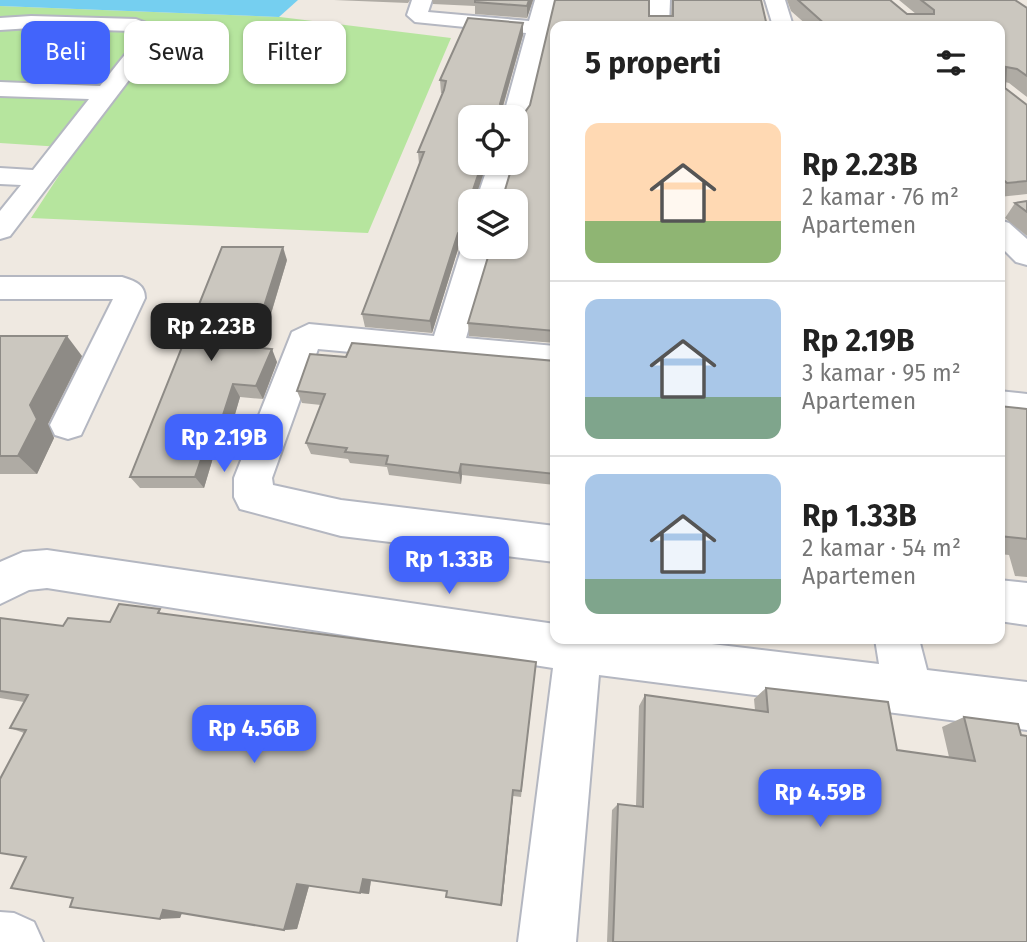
<!DOCTYPE html>
<html lang="id">
<head>
<meta charset="utf-8">
<style>
	:root { --surface:#fff; --page:#f2f2f2; --text:#222; --muted:#767676; --line:#e0e0e0; --accent:#4264fb }
	body { margin:0; font-family:"Fira Sans",sans-serif; background:var(--page); color:var(--text); height:100vh; display:flex; flex-direction:column; font-size:26px; white-space:nowrap }
	* { box-sizing:border-box; margin:0 }
	p { font-size:23px; color:var(--muted) }
	.icon { flex:none; width:38px; height:38px; fill:none; stroke:currentColor; stroke-width:2; stroke-linecap:round; stroke-linejoin:round }
	.map { position:relative; flex:1; overflow:hidden }
	.panel { position:absolute; left:550px; top:21px; width:455px; height:623px; display:flex; flex-direction:column; background:var(--surface); border-radius:14px; box-shadow:0 2px 5px #0004 }
	.panel>* { flex:none }
	.banner { position:absolute; left:21px; top:21px; width:424px; height:63px; display:flex; gap:14px }
	.fabs { position:absolute; left:458px; top:105px; display:grid; gap:14px }
	.fabs a { display:grid; place-items:center; width:70px; height:70px; border-radius:14px; background:var(--surface); box-shadow:0 2px 5px #0004; font-size:35px }
	.price { position:absolute; translate:-50% -60px; padding:0 16px; border-radius:14px; background:var(--accent); color:#fff; font-size:23px; line-height:46px; filter:drop-shadow(0 2px 4px #0008) }
	.price::after { content:''; position:absolute; left:50%; top:42px; width:21px; height:16px; margin-left:-10px; background:inherit; clip-path:polygon(0 0,100% 0,50% 100%) }
	.price.current { background:#222; color:#fff }
	ul { padding:0; list-style:none }
	li { display:flex; align-items:center; gap:21px; height:175px; padding:0 35px }
	li+li { border-top:2px solid var(--line) }
	li span { display:grid; place-items:center; flex:none; width:196px; height:140px; border-radius:14px; color:#555 }
	li>.icon { margin-inline-start:auto }
	span .icon { width:84px; height:84px; fill:#fffc; stroke-width:1 }
	li b { font-size:30px }
	h2 { display:flex; justify-content:space-between; align-items:center; height:84px; padding:0 35px; font-size:30px }
	.tag { padding:0 24px; border-radius:14px; background:var(--surface); box-shadow:0 2px 5px #0004; font-size:24px; line-height:63px }
	.tag.current { background:var(--accent); color:#fff }
	.map>svg:first-child { display:block }
	.green { fill:#b6e59e }
	.water { fill:#75cff0 }
	.lines { fill:none; stroke-linecap:round; stroke-linejoin:round }
	.minor-casing { stroke:#b4b7c1; stroke-width:4 }
	.minor { fill:#fff; fill-rule:evenodd }
	.wall { fill:#afaba4; fill-rule:evenodd }
	.shaded-wall { fill:#8e8b86 }
	.building { fill:#cbc7bf; stroke:#8e8b86; stroke-width:2; fill-rule:evenodd }
</style>
</head>
<body>
<div class="map">
<svg width="1027" height="942" viewBox="0 0 1027 942">
	<rect width="100%" height="100%" fill="#efe9e1"/>
	<polygon class="green" points="0,6 280,17 451,38 368,233 31,218 77,148 0,143"/>
	<polygon class="water" points="0,0 298,0 279,17 0,6"/>
	<g class="lines">
		<g class="minor-casing">
			<g id="minor">
				<polygon points="412,0 432,0 428,12 529,21 535,0 555,0 527,117 524,122 516,124 516,117 503,117 526,33 415,22 407,15"/>
				<polygon points="650,0 670,0 669,26 649,26"/>
				<polygon points="765,0 785,0 793,26 773,26"/>
				<polygon points="31,16 136,19 157,27 161,38 10,236 0,239 0,211 21,185 0,184 0,168 33,170 89,99 0,96 0,82 100,86 139,37 139,34 133,31 31,28 0,30 0,18"/>
				<polygon points="489,163 515,163 504,201 476,201"/>
				<polygon points="999,220 1009,223 1027,239 1027,265 1016,262 999,245"/>
				<polygon points="471,239 471,247 492,247 466,338 555,346 555,371 318,349 272,478 273,485 341,500 555,526 555,562 341,536 240,509 234,497 234,478 292,332 309,324 434,336 462,247"/>
				<path d="M0 277H122C134 281 145 284 145 298L81 435 68 439 55 435 50 425 113 299H0Z"/>
				<polygon points="999,391 1027,394 1027,422 999,419"/>
				<polygon points="47,550 555,624 555,639 670,639 879,664 875,639 919,639 927,670 1027,682 1027,730 599,675 576,942 518,942 553,668 47,588 29,590 0,604 0,562 23,552"/>
				<polygon points="999,580 1027,583 1027,625 999,621"/>
				<polygon points="0,912 14,913 34,922 43,942 0,942"/>
			</g>
		</g>
		<use href="#minor" class="minor"/>
	</g>
	<g class="wall">
		<polygon points="334,0 410,0 408,3"/>
		<polygon points="432,0 533,0 527,18 475,14 475,6 433,4"/>
		<path d="M555 0H649V16H671L672 0H761L767 26H555V343L469 336 468 323 491 247H516V201H471V237L459 246 432 333 365 327 362 314 419 164 418 152 443 93H441L440 80 468 18 523 23V35L503 107H513L514 113 525 112 530 105ZM471 117H516V163H513L505 190H478L487 163H471Z"/>
		<polygon points="787,0 890,0 907,14 916,14 899,0 1015,0 1027,8 1027,97 1009,83 1005,82 1005,88 1027,105 1027,194 999,197 999,26 808,26 791,11"/>
		<polygon points="1027,201 1027,236 1005,218 1015,203"/>
		<polygon points="287,260 261,348 277,362 263,399 240,397 231,428 225,428 218,451 215,451 204,488 140,488 130,477"/>
		<polygon points="0,336 82,356 48,424 54,438 37,474 0,474"/>
		<polygon points="346,357 555,361 555,485 462,475 461,484 389,475 387,467 350,463 348,459 311,454 306,443 321,405 302,403 297,391"/>
		<polygon points="999,406 1027,409 1027,577 1015,576 1009,555 999,554"/>
		<polygon points="165,614 536,662 521,797 513,796 502,905 446,897 446,891 371,880 369,894 309,886 297,929 284,930 182,913 180,918 73,898 26,857 24,733 10,728 24,702 0,698 0,618 63,626 110,622"/>
		<polygon points="766,688 897,750 949,757 942,727 964,717 1027,942 607,942 612,810 618,804 636,806 639,706 645,695 755,710 754,699"/>
	</g>
	<g class="shaded-wall">
		<polygon points="529,0 533,0 527,18 527,6"/>
		<polygon points="523,23 523,35 500,116 500,104"/>
		<polygon points="482,163 487,163 474,201 473,190"/>
		<polygon points="470,224 471,237 459,246 432,333 430,321 458,233"/>
		<polygon points="283,247 287,260 257,360 251,347"/>
		<polygon points="67,336 82,356 48,424 54,438 37,474 18,456 30,405"/>
		<polygon points="272,349 277,362 263,399 256,386"/>
		<polygon points="233,384 240,397 231,428 223,415"/>
		<polygon points="218,415 225,428 218,451 210,439"/>
		<polygon points="208,439 215,451 204,488 195,477"/>
		<polygon points="461,464 462,475 461,484 459,473"/>
		<polygon points="513,790 513,796 502,905 501,905"/>
		<polygon points="363,879 371,880 369,894 360,893"/>
		<polygon points="297,884 309,886 297,929 284,930"/>
		<polygon points="163,910 183,910 180,918 160,919"/>
	</g>
	<g class="building">
		<polygon points="475,0 529,0 527,6 475,2"/>
		<path d="M555 0H649V16H673V0H761L767 26H555V331L468 323 491 247H516V201H471V225L470 224 458 233 430 321 362 314 424 152H418L444 90 446 81 440 80 468 18 523 23 500 104 503 107H513L514 113 525 112 530 105ZM471 117H516V149H517L516 163H513L505 190H473L482 163H471Z"/>
		<polygon points="798,0 890,0 907,14 934,14 934,10 921,0 1015,0 1027,8 1027,76 1017,69 1006,67 1005,88 1027,105 1027,181 1007,183 999,176 999,26 827,26"/>
		<polygon points="1027,201 1027,212 1015,203"/>
		<polygon points="222,247 283,247 251,347 272,349 256,386 233,384 223,415 218,415 210,439 208,439 195,477 130,477"/>
		<polygon points="0,336 67,336 30,405 37,419 18,456 0,456"/>
		<polygon points="352,343 555,361 555,474 461,464 459,473 386,464 388,456 345,452 347,448 306,443 325,394 297,391 310,354 346,357"/>
		<polygon points="999,406 1027,409 1027,539 999,536"/>
		<polygon points="119,604 160,609 158,613 536,662 521,791 513,790 501,905 446,897 447,891 363,879 360,893 297,884 284,930 163,910 160,919 70,907 73,898 11,888 26,857 0,853 0,779 26,730 10,728 28,695 0,691 0,618 63,626 68,618 110,622"/>
		<polygon points="766,688 888,702 897,750 975,761 964,717 1018,724 1021,735 1027,736 1027,942 613,942 618,804 643,807 645,695 768,712"/>
	</g>
</svg>
<div class="fabs">
<a><svg class="icon" aria-label="locate" viewBox="0 0 24 24"><circle cx="12" cy="12" r="6"/><path d="M12 2v4M12 18v4M2 12h4M18 12h4"/></svg></a>
<a><svg class="icon" aria-label="layers" viewBox="0 0 24 24"><path d="M12 4l9 5-9 5-9-5zM3 14l9 5 9-5"/></svg></a>
</div>
<b class="price current" style="left:211px;top:363px">Rp 2.23B</b>
<b class="price" style="left:224px;top:474px">Rp 2.19B</b>
<b class="price" style="left:449px;top:596px">Rp 1.33B</b>
<b class="price" style="left:254px;top:765px">Rp 4.56B</b>
<b class="price" style="left:820px;top:829px">Rp 4.59B</b>
<div class="banner">
<a class="tag current">Beli</a>
<a class="tag">Sewa</a>
<a class="tag">Filter</a>
</div>
<section class="panel">
<h2>5 properti<svg class="icon" aria-label="filters" viewBox="0 0 24 24"><path d="M4 7h16M4 17h16"/><circle cx="9" cy="7" r="2"/><circle cx="15" cy="17" r="2"/></svg></h2>
<ul>
<li><span style="background:linear-gradient(#ffd9b3 70%,#8fb573 0)"><svg class="icon" aria-label="home" viewBox="0 0 24 24"><path d="M3 11l9-7 9 7M6 9v11h12V9"/></svg></span><div><b>Rp 2.23B</b><p>2 kamar · 76 m²</p><p>Apartemen</p></div></li>
<li><span style="background:linear-gradient(#a9c7e8 70%,#7fa58c 0)"><svg class="icon" aria-label="home" viewBox="0 0 24 24"><path d="M3 11l9-7 9 7M6 9v11h12V9"/></svg></span><div><b>Rp 2.19B</b><p>3 kamar · 95 m²</p><p>Apartemen</p></div></li>
<li><span style="background:linear-gradient(#a9c7e8 75%,#7fa58c 0)"><svg class="icon" aria-label="home" viewBox="0 0 24 24"><path d="M3 11l9-7 9 7M6 9v11h12V9"/></svg></span><div><b>Rp 1.33B</b><p>2 kamar · 54 m²</p><p>Apartemen</p></div></li>
</ul>
</section>
</div>
</body>
</html>
